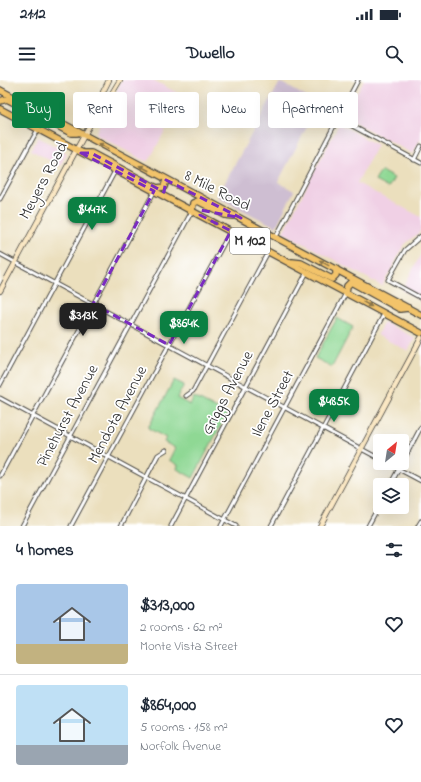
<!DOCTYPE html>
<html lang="en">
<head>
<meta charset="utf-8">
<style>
	:root { --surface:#fff; --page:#f2f2f3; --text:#1f2937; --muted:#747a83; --line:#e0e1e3; --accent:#0b8043 }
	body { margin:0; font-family:"Indie Flower",sans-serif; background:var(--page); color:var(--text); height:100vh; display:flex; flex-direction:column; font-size:15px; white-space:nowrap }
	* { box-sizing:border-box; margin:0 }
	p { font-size:13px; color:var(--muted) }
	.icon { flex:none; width:22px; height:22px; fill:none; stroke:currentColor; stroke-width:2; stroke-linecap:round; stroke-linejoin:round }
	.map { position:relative; height:446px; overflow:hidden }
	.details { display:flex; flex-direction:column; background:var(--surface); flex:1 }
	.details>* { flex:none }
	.hud { position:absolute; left:12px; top:12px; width:397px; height:36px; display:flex; gap:8px }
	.needle { width:26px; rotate:30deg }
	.controls { position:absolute; left:373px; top:354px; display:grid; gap:8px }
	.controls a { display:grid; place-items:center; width:36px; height:36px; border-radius:4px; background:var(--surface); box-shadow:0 4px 16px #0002; font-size:20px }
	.price { position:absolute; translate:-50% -34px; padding:0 9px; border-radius:8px; background:var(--accent); color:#fff; font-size:13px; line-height:26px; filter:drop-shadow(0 1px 2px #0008) }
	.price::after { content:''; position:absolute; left:50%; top:24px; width:12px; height:9px; margin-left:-6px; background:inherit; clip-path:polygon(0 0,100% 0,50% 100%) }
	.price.active { background:#222; color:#fff }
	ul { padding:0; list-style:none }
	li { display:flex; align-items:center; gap:12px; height:100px; padding:0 16px }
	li+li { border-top:1px solid var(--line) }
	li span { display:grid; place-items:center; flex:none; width:112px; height:80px; border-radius:4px; color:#555 }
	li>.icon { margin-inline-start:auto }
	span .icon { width:48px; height:48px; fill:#fffc; stroke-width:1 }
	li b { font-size:17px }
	h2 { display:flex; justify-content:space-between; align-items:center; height:48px; padding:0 16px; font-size:17px }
	.pill { padding:0 14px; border-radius:4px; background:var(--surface); box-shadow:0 4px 16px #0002; font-size:14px; line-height:36px }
	.pill.active { background:var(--accent); color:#fff }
	.status { display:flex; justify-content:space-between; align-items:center; height:28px; padding:0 20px; background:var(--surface); direction:ltr }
	.status svg { height:11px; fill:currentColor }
	header { display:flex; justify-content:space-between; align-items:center; height:52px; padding:0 16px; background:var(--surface); font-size:18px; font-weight:700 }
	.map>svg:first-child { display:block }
	.built { fill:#f0d0e5 }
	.industrial { fill:#cebed2 }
	.green { fill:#8fd894; stroke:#5d8260 }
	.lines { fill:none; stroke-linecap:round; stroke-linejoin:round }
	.street-casing { stroke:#484641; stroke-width:5 }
	.secondary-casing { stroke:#484641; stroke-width:6 }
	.highway-casing { stroke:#484641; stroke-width:8 }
	.street { stroke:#fff; stroke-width:3 }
	.secondary { stroke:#fae7c3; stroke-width:4.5 }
	.highway { stroke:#f2c36a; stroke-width:5.5 }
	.oneway { fill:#8e774a }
	.marked { fill:none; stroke:#7b2cbf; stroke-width:3; stroke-dasharray:8 5; stroke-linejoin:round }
	.labels { text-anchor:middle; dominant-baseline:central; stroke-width:3.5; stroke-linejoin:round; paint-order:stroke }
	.shield { fill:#fff; stroke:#6b6b6b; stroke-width:1 }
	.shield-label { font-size:15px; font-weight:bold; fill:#2b2b2b }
	.street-label { font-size:16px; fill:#2b2b2b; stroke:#fff }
</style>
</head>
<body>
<div class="status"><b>21:12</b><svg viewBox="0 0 49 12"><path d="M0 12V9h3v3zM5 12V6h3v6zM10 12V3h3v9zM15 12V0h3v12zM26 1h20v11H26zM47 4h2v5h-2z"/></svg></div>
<header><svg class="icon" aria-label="menu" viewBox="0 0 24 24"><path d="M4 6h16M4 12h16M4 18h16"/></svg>Dwello<svg class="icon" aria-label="search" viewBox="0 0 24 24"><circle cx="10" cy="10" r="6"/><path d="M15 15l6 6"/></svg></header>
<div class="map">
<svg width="421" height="446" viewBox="0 0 421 446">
	<rect width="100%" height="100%" fill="#fff"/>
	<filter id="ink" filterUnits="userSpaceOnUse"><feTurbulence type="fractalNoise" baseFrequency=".025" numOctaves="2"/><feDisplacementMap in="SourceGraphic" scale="8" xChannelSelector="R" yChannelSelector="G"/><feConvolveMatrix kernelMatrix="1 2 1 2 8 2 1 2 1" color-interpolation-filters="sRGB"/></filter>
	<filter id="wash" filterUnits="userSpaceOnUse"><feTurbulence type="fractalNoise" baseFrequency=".012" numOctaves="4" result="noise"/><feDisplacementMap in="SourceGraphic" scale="16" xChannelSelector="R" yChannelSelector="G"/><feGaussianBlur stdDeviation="0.9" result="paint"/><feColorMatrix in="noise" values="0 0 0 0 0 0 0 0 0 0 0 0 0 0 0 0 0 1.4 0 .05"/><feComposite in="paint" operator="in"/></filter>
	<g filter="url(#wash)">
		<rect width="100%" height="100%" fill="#ebdfbd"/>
		<g class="built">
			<polygon points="122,0 153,0 183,16 149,81 145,81 95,54"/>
			<polygon points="364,0 421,0 421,58 413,74 343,36"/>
			<polygon points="339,44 377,65 357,103 421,137 421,149 419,153 405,164 382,206 283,152"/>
			<polygon points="38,57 67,73 60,86 31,70"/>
			<polygon points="421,174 421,221 402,210"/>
			<polygon points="384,242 415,258 408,271 377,255"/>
		</g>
		<polygon class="industrial" points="280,2 319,24 278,102 294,111 276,147 217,117"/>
		<g class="green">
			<polygon points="381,91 394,98 388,108 375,101"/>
			<polygon points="337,238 353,247 332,287 315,278"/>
			<polygon points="174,300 184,305 177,318 190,325 194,317 227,334 193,398 177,389 178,385 169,380 175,368 164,362 166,358 148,348"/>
		</g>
	</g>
	<g filter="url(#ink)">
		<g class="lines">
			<g class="street-casing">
				<g id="street">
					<polyline points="319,28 421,83"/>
					<polyline points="414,80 421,66"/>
					<polyline points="0,119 38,49"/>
					<polyline points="421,156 405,170 388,200 421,218"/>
					<polyline points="276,157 358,0"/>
					<polyline points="0,174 380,379"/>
					<polyline points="0,305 115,91"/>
					<polyline points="186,316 193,311 268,172"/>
					<polyline points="0,318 236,446"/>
					<polyline points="387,383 421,401"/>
					<polyline points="402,383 421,347"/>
					<polyline points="0,396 154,112"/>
					<polyline points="390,405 402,383"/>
					<polyline points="22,446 192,131"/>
					<polyline points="71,446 230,152"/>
					<polyline points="121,446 158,375 166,370"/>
					<polyline points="171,446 307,192"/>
					<polyline points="221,446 346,213"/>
					<polyline points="271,446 384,234"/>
					<polyline points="368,446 380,424"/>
					<polyline points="418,446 421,441"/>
				</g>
			</g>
			<g class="secondary-casing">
				<g id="secondary">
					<polyline points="100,26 103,12 109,0"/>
					<polyline points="0,211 100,26 111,15 120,0"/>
					<polyline points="320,446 421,258"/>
				</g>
			</g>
			<g class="highway-casing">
				<g id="highway">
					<polyline points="0,10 421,235"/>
					<polyline points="0,21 7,19 71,53 77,53"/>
					<polyline points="0,29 421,253"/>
					<polyline points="84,73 91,73 157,108 164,107 166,100"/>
					<polyline points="192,131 193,123 198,121 225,135 234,136"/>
					<polyline points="292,182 301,183 332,199 336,195 336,189"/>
					<polyline points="346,213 347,206 351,202 400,229 408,228"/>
				</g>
			</g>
			<use href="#street" class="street"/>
			<use href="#secondary" class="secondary"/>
			<use href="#highway" class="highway"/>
		</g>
		<defs><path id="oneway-solid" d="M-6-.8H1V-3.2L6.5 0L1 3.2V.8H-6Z"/></defs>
		<g class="oneway">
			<use href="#oneway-solid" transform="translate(103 66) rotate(-152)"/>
			<use href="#oneway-solid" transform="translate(144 88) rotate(-152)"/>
			<use href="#oneway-solid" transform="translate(213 142) rotate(27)"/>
			<use href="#oneway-solid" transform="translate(324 183) rotate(-151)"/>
			<use href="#oneway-solid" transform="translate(367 224) rotate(29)"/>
		</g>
	</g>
	<path class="marked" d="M81 73H91L164 112 166 100 241 138 201 130 200 135 231 151 169 265 93 224 154 111Z"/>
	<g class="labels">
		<rect class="shield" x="230" y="148" width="40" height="26" rx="3"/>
		<g class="shield-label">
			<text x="250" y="161">M 102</text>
		</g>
		<g class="street-label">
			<text transform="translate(44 101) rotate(-62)">Meyers Road</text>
			<text transform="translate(217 111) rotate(27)">8 Mile Road</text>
			<text transform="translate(228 313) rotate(-62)">Griggs Avenue</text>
			<text transform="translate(273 324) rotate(-62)">Ilene Street</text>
			<text transform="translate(118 335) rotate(-62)">Mendota Avenue</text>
			<text transform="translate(68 336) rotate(-62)">Pinehurst Avenue</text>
		</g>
	</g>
</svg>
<div class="controls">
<a><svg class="needle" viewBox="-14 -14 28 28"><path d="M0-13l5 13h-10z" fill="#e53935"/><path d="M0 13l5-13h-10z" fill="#747a83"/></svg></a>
<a><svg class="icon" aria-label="layers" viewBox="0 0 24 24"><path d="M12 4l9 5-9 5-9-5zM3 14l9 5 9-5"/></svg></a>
</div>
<b class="price" style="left:92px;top:151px">$447K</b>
<b class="price active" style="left:83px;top:257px">$313K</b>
<b class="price" style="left:184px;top:265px">$864K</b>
<b class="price" style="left:334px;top:343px">$485K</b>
<div class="hud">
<a class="pill active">Buy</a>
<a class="pill">Rent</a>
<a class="pill">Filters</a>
<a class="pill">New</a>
<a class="pill">Apartment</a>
</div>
</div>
<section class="details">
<h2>4 homes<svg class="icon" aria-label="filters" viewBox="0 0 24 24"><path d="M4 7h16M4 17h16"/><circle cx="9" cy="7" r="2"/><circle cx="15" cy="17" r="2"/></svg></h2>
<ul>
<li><span style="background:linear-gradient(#a9c7e8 75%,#c2b280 0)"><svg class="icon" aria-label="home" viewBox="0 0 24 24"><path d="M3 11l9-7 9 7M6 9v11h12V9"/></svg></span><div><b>$313,000</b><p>2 rooms · 62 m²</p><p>Monte Vista Street</p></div><svg class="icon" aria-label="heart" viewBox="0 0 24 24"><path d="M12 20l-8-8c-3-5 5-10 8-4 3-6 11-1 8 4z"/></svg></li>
<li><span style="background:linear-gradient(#bfe0f5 75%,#9aa5b1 0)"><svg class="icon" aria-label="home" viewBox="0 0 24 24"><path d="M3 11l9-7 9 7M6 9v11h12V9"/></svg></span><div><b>$864,000</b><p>5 rooms · 158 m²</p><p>Norfolk Avenue</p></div><svg class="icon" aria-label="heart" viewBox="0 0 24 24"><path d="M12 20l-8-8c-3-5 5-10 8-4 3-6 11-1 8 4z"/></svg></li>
</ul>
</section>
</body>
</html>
